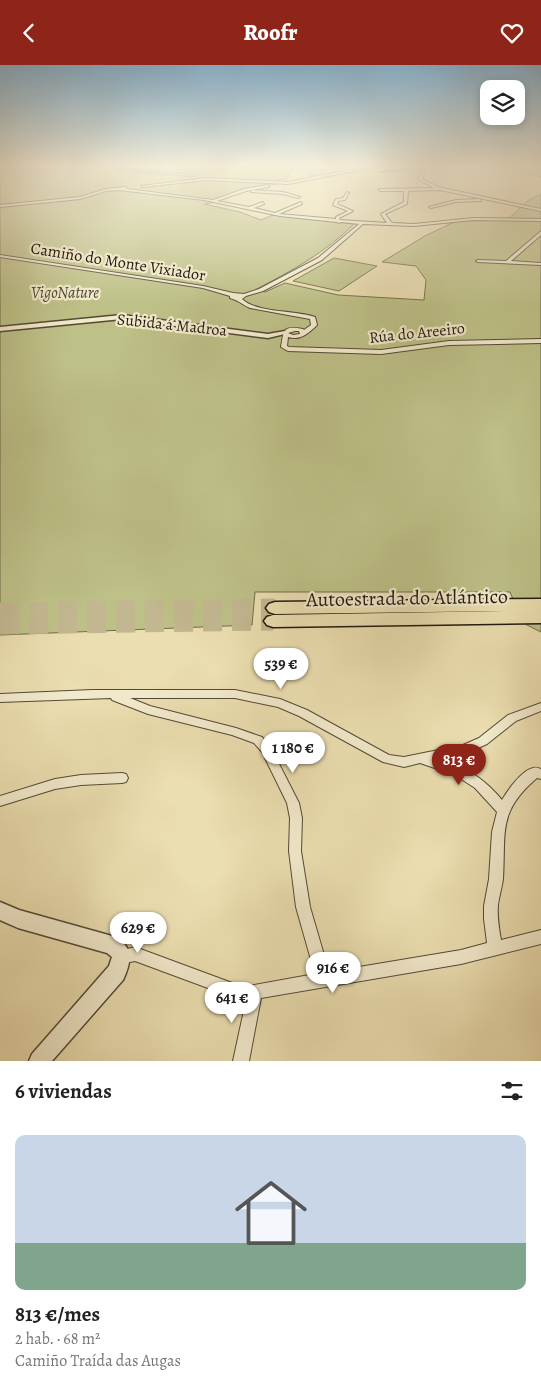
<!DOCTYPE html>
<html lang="es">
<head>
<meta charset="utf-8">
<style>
	:root { --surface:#fff; --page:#f6f6f6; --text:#222; --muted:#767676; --line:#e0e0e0; --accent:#8f2418 }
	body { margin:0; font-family:Alegreya,serif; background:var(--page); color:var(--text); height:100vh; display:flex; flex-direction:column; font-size:19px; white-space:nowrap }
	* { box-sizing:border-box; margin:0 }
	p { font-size:16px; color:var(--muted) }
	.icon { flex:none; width:28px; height:28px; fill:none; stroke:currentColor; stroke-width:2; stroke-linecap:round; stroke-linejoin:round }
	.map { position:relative; height:996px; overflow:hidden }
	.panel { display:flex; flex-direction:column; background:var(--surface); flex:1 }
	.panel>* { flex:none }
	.fabs { position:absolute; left:480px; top:15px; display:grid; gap:10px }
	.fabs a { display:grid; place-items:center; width:45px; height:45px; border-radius:10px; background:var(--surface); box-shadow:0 2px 8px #0003; font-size:25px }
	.price { position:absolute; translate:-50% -42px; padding:0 11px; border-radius:18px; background:#fff; color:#222; font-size:16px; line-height:32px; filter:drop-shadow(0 1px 2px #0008) }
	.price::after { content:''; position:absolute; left:50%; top:30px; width:15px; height:11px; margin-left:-8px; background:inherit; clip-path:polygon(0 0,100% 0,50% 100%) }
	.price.on { background:var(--accent); color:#fff }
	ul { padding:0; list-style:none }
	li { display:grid; align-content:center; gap:10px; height:265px; padding:0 15px }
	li+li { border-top:1px solid var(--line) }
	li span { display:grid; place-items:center; height:155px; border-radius:10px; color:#555 }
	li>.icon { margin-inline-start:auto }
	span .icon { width:90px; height:90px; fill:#fffc; stroke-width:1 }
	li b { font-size:21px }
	h2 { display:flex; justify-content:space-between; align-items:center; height:60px; padding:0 15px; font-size:21px }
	header { display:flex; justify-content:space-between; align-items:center; height:65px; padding:0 15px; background:var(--accent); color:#fff; font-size:22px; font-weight:800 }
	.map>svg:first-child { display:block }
	.green { fill:#bdc087; stroke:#6e6c4c }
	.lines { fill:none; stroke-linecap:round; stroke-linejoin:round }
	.motorway-tunnel { stroke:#c2b790; stroke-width:19; stroke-dasharray:19 10; stroke-linecap:butt }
	.minor-casing { stroke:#534a38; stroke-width:2 }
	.tertiary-casing { stroke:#534a38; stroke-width:3 }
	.motorway-casing { stroke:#201910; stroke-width:3 }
	.minor { fill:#f2eacc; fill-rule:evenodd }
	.tertiary { fill:#f2eacc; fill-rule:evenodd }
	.motorway { fill:#ebdeb0; fill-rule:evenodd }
	.labels { text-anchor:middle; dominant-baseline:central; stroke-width:4.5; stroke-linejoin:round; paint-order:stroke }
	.far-street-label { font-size:16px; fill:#201910; stroke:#f2eacc }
	.far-park-label { font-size:16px; font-style:italic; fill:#4f4b34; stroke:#f2eacc }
	.street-label { font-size:20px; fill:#201910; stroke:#f2eacc }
</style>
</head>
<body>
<header><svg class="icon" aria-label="back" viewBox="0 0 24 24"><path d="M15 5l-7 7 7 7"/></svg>Roofr<svg class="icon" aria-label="heart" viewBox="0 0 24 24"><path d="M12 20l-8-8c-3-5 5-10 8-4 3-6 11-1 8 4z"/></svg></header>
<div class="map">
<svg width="541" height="996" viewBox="0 0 541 996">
	<rect width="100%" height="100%" fill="#ebdeb0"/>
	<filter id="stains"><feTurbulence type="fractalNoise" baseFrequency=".004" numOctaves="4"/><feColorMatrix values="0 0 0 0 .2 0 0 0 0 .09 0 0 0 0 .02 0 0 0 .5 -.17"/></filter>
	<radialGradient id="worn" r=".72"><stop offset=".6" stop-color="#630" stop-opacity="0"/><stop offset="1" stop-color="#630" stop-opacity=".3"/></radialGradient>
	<g class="green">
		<path d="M0 101H185L204 104 210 101H295L286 114 270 116 281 118 237 127 216 137 204 139 240 147 261 155 273 150 354 159C325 188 291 206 255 225L265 227 285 218 338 230 424 235 426 215 416 201 382 197 425 171 456 156 509 153 529 135 541 129V567L523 558 510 527H255L252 560 0 570Z"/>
		<polygon points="334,193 377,201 339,226 293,216"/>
	</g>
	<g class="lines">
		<g class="motorway-tunnel">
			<polyline points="0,547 275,543"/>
			<polyline points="0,560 273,556"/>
		</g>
		<g class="minor-casing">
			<g id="minor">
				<polygon points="136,101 141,101 126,105 195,110 193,111 117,105"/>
				<polygon points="383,101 392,101 364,104 288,119 206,115 143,122 141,121 206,113 288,117 364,102"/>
				<path d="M424 101H427L422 114 438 122 541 144V146L440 125 408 126 407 139 385 149 392 158 414 159 473 153 541 154V156L473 155 414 161 363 159 322 195 263 226 246 231 242 234C256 248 295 245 315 252L317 260C309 268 300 276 288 272L287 281 289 282 381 285 449 276 541 274V278L449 280 381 289 288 286 281 282C284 266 282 260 303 264L304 265 311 260 310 254 250 243C243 240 238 235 230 233V231L203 223 0 192V190L203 221 233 228 244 229 259 224 318 193 359 159 341 157 339 158 337 157 280 151 204 135 119 125 106 126 80 134 0 142V140L80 132 106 124 126 122 127 124 213 135 244 124 268 120 269 122 246 126 217 136 249 142 263 137 264 139 254 143 275 148 301 137 302 139 279 149 336 154V152L348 146 333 140 336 134 343 133 347 127 349 128 345 135 338 136 337 139 353 146 339 153 340 155 387 158 381 149 404 137V126H380L379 124 434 123 418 114 422 104 380 107 423 102ZM295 266H299L300 269 293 270 288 268Z"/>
				<polygon points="480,101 512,102 541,109 541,111 512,104"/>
				<polygon points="310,102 324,106 309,111 309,109 319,106 310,104"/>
				<polygon points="252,125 283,127 300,132 298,133 283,129 251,127"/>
				<polygon points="480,134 481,136 456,137 431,143 429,142 456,135"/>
				<polygon points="540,167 541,167 541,170 511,196 541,198 541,200 478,197 476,196 478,195 506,196"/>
				<path d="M92 625H235L280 634 307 645 389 690 404 692 463 680 479 673 508 650 541 638V646L516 656 487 679 465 689 439 694C465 701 485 714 502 735 507 726 522 705 533 703 536 702 538 703 541 704V714L537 713C497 747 506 767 503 814 502 823 499 831 498 840 497 852 499 863 501 875L541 865V879L461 899 261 933 249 996H233L246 936H243L135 896 121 899 116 897 114 892 116 887 135 882 243 922 315 909 296 842 289 786 290 753 287 738 262 687 254 678 232 670 148 649 112 635 111 633 0 637V629ZM130 633H235L278 642 299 651 383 697 404 702 420 698 455 710 475 723 497 747 492 767 489 814 484 841V854L487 878 461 885 329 907 310 842 301 786 302 753 299 738 270 681 262 672 236 663 150 641Z"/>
				<polygon points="122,708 126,709 128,713 126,717 122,718 81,720 55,724 0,741 0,731 55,714 81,710"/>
			</g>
		</g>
		<g class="tertiary-casing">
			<g id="tertiary">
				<polygon points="122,250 268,269 285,266 289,268 268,273 122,254 0,266 0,262"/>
				<path d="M0 837 19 845 112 871C134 880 132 896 123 915L52 996H29L32 989 109 901 112 892 107 888 18 863 0 855Z"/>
			</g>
		</g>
		<g class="motorway-casing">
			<polygon id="motorway" points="541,534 541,558 273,562 267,560 264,556 267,552 273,550 505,546 275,549 269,547 266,543 269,539 275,537"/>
		</g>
		<use href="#minor" class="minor"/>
		<use href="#tertiary" class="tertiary"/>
		<use href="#motorway" class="motorway"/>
	</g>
	<linearGradient id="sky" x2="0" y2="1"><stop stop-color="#89b6d4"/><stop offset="0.42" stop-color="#f6f0db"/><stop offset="1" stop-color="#f6f0db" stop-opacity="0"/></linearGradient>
	<rect width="541" height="240" fill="url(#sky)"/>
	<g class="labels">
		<g class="far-street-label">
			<text transform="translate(118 197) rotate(9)">Camiño do Monte Vixiador</text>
			<text transform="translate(172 260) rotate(6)">Subida á Madroa</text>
			<text transform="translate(417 268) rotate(-6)">Rúa do Areeiro</text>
		</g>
		<g class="far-park-label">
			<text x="65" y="228">VigoNature</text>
		</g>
		<g class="street-label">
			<text transform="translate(407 533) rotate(-1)">Autoestrada do Atlántico</text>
		</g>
	</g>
	<rect width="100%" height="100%" filter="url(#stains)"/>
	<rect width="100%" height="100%" fill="url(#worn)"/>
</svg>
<div class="fabs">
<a><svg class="icon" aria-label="layers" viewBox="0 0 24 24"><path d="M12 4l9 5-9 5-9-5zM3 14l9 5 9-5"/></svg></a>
</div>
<b class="price" style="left:281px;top:625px">539 €</b>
<b class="price" style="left:293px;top:709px">1 180 €</b>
<b class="price on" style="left:459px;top:721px">813 €</b>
<b class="price" style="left:138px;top:889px">629 €</b>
<b class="price" style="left:333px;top:929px">916 €</b>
<b class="price" style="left:232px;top:959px">641 €</b>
</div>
<section class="panel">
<h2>6 viviendas<svg class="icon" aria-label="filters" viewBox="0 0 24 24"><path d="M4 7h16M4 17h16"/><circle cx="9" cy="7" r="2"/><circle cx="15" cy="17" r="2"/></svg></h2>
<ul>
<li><span style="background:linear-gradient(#c9d6e8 70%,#7fa58c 0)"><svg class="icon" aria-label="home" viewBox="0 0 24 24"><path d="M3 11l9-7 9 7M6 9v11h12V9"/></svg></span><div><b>813 €/mes</b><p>2 hab. · 68 m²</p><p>Camiño Traída das Augas</p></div></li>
</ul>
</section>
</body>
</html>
